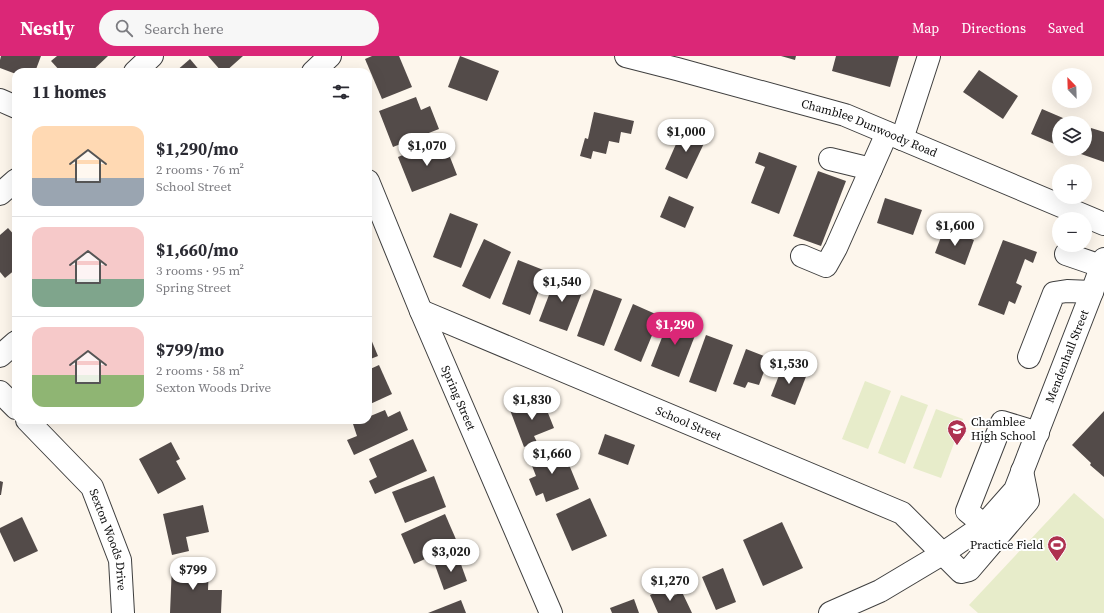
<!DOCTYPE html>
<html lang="en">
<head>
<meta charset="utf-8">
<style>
	:root { --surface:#fff; --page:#f7f7f7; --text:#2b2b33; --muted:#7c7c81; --line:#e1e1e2; --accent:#db2777 }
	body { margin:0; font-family:"Source Serif 4",serif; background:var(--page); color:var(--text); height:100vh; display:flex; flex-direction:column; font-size:15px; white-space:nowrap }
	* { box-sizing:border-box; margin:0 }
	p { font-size:13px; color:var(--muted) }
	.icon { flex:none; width:22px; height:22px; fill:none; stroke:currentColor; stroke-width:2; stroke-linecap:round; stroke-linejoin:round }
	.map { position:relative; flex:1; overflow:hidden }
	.sheet { position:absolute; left:12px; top:12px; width:360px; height:356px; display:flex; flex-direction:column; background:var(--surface); border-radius:12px; box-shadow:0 4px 16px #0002 }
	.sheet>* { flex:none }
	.needle { width:26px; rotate:337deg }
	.tools { position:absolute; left:1052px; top:12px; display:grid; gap:8px }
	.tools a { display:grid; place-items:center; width:40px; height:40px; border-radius:50%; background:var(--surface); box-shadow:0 4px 16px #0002; font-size:20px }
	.price { position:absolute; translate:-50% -34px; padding:0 9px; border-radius:14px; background:#fff; color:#222; font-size:13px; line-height:26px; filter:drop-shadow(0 1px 2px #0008) }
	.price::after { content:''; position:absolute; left:50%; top:24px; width:12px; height:9px; margin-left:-6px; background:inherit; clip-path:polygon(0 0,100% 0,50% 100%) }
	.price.active { background:var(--accent); color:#fff }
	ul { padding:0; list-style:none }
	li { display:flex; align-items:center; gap:12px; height:100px; padding:0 20px }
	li+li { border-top:1px solid var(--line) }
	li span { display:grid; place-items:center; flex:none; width:112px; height:80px; border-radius:12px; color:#555 }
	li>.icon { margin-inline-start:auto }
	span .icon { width:48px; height:48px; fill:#fffc; stroke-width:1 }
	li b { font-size:17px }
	h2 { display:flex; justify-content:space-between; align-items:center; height:48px; padding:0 20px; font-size:17px }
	header { display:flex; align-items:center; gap:24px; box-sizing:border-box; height:56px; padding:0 20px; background:var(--accent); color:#fff }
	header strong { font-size:19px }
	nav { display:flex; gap:22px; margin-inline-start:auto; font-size:14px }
	.search { width:280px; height:36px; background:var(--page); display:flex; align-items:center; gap:10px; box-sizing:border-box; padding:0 14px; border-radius:22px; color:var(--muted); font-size:15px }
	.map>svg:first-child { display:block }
	.pitch { fill:#e7ecca }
	.building { fill:#534b49 }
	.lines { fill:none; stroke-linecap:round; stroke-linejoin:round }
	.minor-casing { stroke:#3f3f3f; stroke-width:24 }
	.minor { stroke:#fff; stroke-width:22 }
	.labels { text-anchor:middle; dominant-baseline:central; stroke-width:4; stroke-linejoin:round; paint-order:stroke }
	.street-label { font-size:12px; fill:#0c0c0c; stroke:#fff }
	.poi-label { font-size:12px; fill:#0c0c0c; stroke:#fff; text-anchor:start }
</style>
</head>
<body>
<header>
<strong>Nestly</strong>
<div class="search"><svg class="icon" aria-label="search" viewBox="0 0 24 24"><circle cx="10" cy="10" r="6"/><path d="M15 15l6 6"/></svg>Search here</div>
<nav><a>Map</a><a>Directions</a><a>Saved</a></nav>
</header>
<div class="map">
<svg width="1104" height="557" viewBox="0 0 1104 557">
	<rect width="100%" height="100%" fill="#fdf6ec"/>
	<g class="pitch">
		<polygon points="865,325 891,335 868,393 842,383"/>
		<polygon points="901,339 928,349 905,408 878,397"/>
		<polygon points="936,353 963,363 941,422 913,412"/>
		<polygon points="1074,437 1104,463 1104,557 978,557 969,549"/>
	</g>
	<g class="building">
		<polygon points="1,0 41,0 35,16 16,16 16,18 0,12 0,4"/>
		<polygon points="57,0 108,0 91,16 61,16 51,5"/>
		<polygon points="208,0 243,0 225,16 222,16"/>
		<polygon points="372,0 399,0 412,31 382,43 365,3"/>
		<polygon points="460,0 499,15 487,45 448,31"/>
		<polygon points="781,0 796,0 795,4"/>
		<polygon points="836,0 899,0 890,31 832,15"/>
		<polygon points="190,3 201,16 175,16"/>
		<polygon points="979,14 1018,40 1003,63 963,36"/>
		<polygon points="416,41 421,54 430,50 439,73 393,91 379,55"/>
		<polygon points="1042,53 1070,65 1069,67 1059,67 1059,90 1031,78"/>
		<polygon points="594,56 634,65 631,78 621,76 619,87 609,85 606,98 593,95 591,103 580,100 585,82 588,83"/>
		<polygon points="684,70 707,81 687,123 665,113"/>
		<polygon points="1091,72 1104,76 1104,106 1081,98 1083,93 1085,93 1085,88"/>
		<polygon points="434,86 439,99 448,96 457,119 412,136 398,101"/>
		<polygon points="759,96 797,110 779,158 751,147 765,111 755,107"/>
		<polygon points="818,115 846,125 821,190 793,180"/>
		<polygon points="669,140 694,151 685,172 660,161"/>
		<polygon points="885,142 922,154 913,179 877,167"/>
		<polygon points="450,157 478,168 461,212 433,201"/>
		<polygon points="8,172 16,181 16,213 5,222 0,216 0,179"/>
		<polygon points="944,173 974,184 965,209 935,197"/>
		<polygon points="484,183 511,196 490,243 462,230"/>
		<polygon points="1003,184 1037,196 1033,207 1025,203 1016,227 1022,230 1015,248 1009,245 1004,259 978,249"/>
		<polygon points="518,204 546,215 530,259 502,248"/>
		<polygon points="557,218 585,229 567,275 539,265"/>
		<polygon points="594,233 622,243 604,290 577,280"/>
		<polygon points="633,248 660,260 641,306 614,294"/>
		<polygon points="671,258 699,269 679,321 651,310"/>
		<polygon points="368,276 378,300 368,304"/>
		<polygon points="706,279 733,289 716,336 689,326"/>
		<polygon points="746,293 769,302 759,329 748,326 745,332 733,328"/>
		<polygon points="379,309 392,338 368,349 368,314"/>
		<polygon points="783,309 807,318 795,349 771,340"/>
		<polygon points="542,342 554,372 534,380 537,386 524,391 510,354"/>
		<polygon points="385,354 388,361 400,355 408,374 354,399 347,384 357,380 353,368 362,364 368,364 368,361"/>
		<polygon points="1104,355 1104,421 1090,409 1091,407 1072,389"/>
		<polygon points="605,378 635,389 628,409 598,398"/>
		<polygon points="413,383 427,415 375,438 369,425 377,421 369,403"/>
		<polygon points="171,386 180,403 176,405 186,423 158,438 139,403"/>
		<polygon points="561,389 579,433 546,446 543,437 536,440 529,423 536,420 529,402"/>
		<polygon points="434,420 446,451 405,467 392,436"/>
		<polygon points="0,425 3,426 1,439 0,439"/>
		<polygon points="590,442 607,480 572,495 556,458"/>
		<polygon points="203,449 209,476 186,481 189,495 172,499 163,458"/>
		<polygon points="445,458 458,488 414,508 401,478"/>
		<polygon points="22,461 38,495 14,506 0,476 0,472"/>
		<polygon points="782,466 803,512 763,530 743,484"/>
		<polygon points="458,500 467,525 444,534 435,509"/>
		<polygon points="172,509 209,510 208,534 222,534 221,557 170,557"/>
		<polygon points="723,512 736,546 716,554 702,521"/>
		<polygon points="668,530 673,540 682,536 692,557 658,557 650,539"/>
		<polygon points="634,543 639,557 612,557 610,552"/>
		<polygon points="461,544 466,557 428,557"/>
	</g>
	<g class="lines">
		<g class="minor-casing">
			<g id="minor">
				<path id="s1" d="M626 0 677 13 845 59 1104 168"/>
				<polyline points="135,16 152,0"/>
				<polyline points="313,16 330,0"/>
				<polyline points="0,44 16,51"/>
				<polyline points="902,83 929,0"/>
				<polyline points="830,103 871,113"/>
				<path id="s2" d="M368 125 421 255 551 557"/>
				<polyline points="0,138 16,124"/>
				<polyline points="1066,198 1101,210"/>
				<polyline points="802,200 826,210 836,192 887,77"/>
				<path id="s3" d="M421 255 902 457 961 516 969 514 1028 445 1022 415"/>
				<polyline points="0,300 16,286"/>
				<polyline points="1029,301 1054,237 1067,235 1092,236"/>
				<polyline points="0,336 16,352"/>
				<path id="s4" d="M27 364 92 431 120 504 123 557"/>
				<polyline points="984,469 967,455 1002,366 1038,377"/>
				<path id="s5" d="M830 557 880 535 942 498 984 469 1015 434 1092 236 1104 203"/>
			</g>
		</g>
		<use href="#minor" class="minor"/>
	</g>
	<defs>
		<g id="school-pin" transform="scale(1)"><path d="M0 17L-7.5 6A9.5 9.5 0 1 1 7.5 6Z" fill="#ae3150" stroke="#fff"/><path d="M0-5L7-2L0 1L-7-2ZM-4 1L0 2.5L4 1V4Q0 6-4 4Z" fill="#fff"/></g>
		<g id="stadium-pin" transform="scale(1)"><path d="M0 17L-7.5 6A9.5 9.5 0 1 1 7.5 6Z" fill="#ae3150" stroke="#fff"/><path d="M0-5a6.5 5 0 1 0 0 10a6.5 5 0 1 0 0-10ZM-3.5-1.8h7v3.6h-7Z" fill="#fff"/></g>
	</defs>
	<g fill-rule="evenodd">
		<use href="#school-pin" x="957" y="373"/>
		<use href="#stadium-pin" x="1057" y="489"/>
	</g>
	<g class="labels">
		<g class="street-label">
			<text stroke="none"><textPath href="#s1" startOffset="254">Chamblee Dunwoody Road</textPath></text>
			<text stroke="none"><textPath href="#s5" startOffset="368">Mendenhall Street</textPath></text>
			<text stroke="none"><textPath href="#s2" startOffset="235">Spring Street</textPath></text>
			<text stroke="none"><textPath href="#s3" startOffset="290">School Street</textPath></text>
			<text stroke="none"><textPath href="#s4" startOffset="149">Sexton Woods Drive</textPath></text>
		</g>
		<g class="poi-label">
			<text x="971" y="366">Chamblee<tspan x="971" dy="14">High School</tspan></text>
			<text x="1043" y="489" text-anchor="end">Practice Field</text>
		</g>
	</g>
</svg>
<div class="tools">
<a><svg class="needle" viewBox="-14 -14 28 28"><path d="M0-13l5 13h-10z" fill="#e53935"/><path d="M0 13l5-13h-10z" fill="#7c7c81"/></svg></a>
<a><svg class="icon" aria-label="layers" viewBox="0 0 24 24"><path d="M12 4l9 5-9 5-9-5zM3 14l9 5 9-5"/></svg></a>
<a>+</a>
<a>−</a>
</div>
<b class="price" style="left:686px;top:97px">$1,000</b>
<b class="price" style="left:427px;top:111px">$1,070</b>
<b class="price" style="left:955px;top:191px">$1,600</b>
<b class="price" style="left:562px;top:247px">$1,540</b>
<b class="price active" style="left:675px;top:290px">$1,290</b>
<b class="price" style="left:789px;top:329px">$1,530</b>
<b class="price" style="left:532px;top:365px">$1,830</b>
<b class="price" style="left:552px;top:419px">$1,660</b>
<b class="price" style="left:451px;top:517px">$3,020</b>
<b class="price" style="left:193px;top:535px">$799</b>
<b class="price" style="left:670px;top:546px">$1,270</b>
<section class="sheet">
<h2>11 homes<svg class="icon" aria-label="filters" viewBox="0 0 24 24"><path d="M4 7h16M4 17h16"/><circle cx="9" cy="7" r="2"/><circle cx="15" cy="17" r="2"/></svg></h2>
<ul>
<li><span style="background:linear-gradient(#ffd9b3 65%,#9aa5b1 0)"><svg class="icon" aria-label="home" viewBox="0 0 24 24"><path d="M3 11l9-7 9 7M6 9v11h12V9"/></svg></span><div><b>$1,290/mo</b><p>2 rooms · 76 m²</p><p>School Street</p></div></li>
<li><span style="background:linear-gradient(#f6c9c9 65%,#7fa58c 0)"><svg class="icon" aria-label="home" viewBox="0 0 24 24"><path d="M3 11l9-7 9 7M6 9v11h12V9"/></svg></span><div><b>$1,660/mo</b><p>3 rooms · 95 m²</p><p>Spring Street</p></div></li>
<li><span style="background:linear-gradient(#f6c9c9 60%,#8fb573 0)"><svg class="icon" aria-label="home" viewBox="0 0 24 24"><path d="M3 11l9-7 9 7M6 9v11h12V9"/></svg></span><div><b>$799/mo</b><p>2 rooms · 58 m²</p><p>Sexton Woods Drive</p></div></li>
</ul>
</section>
</div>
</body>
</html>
